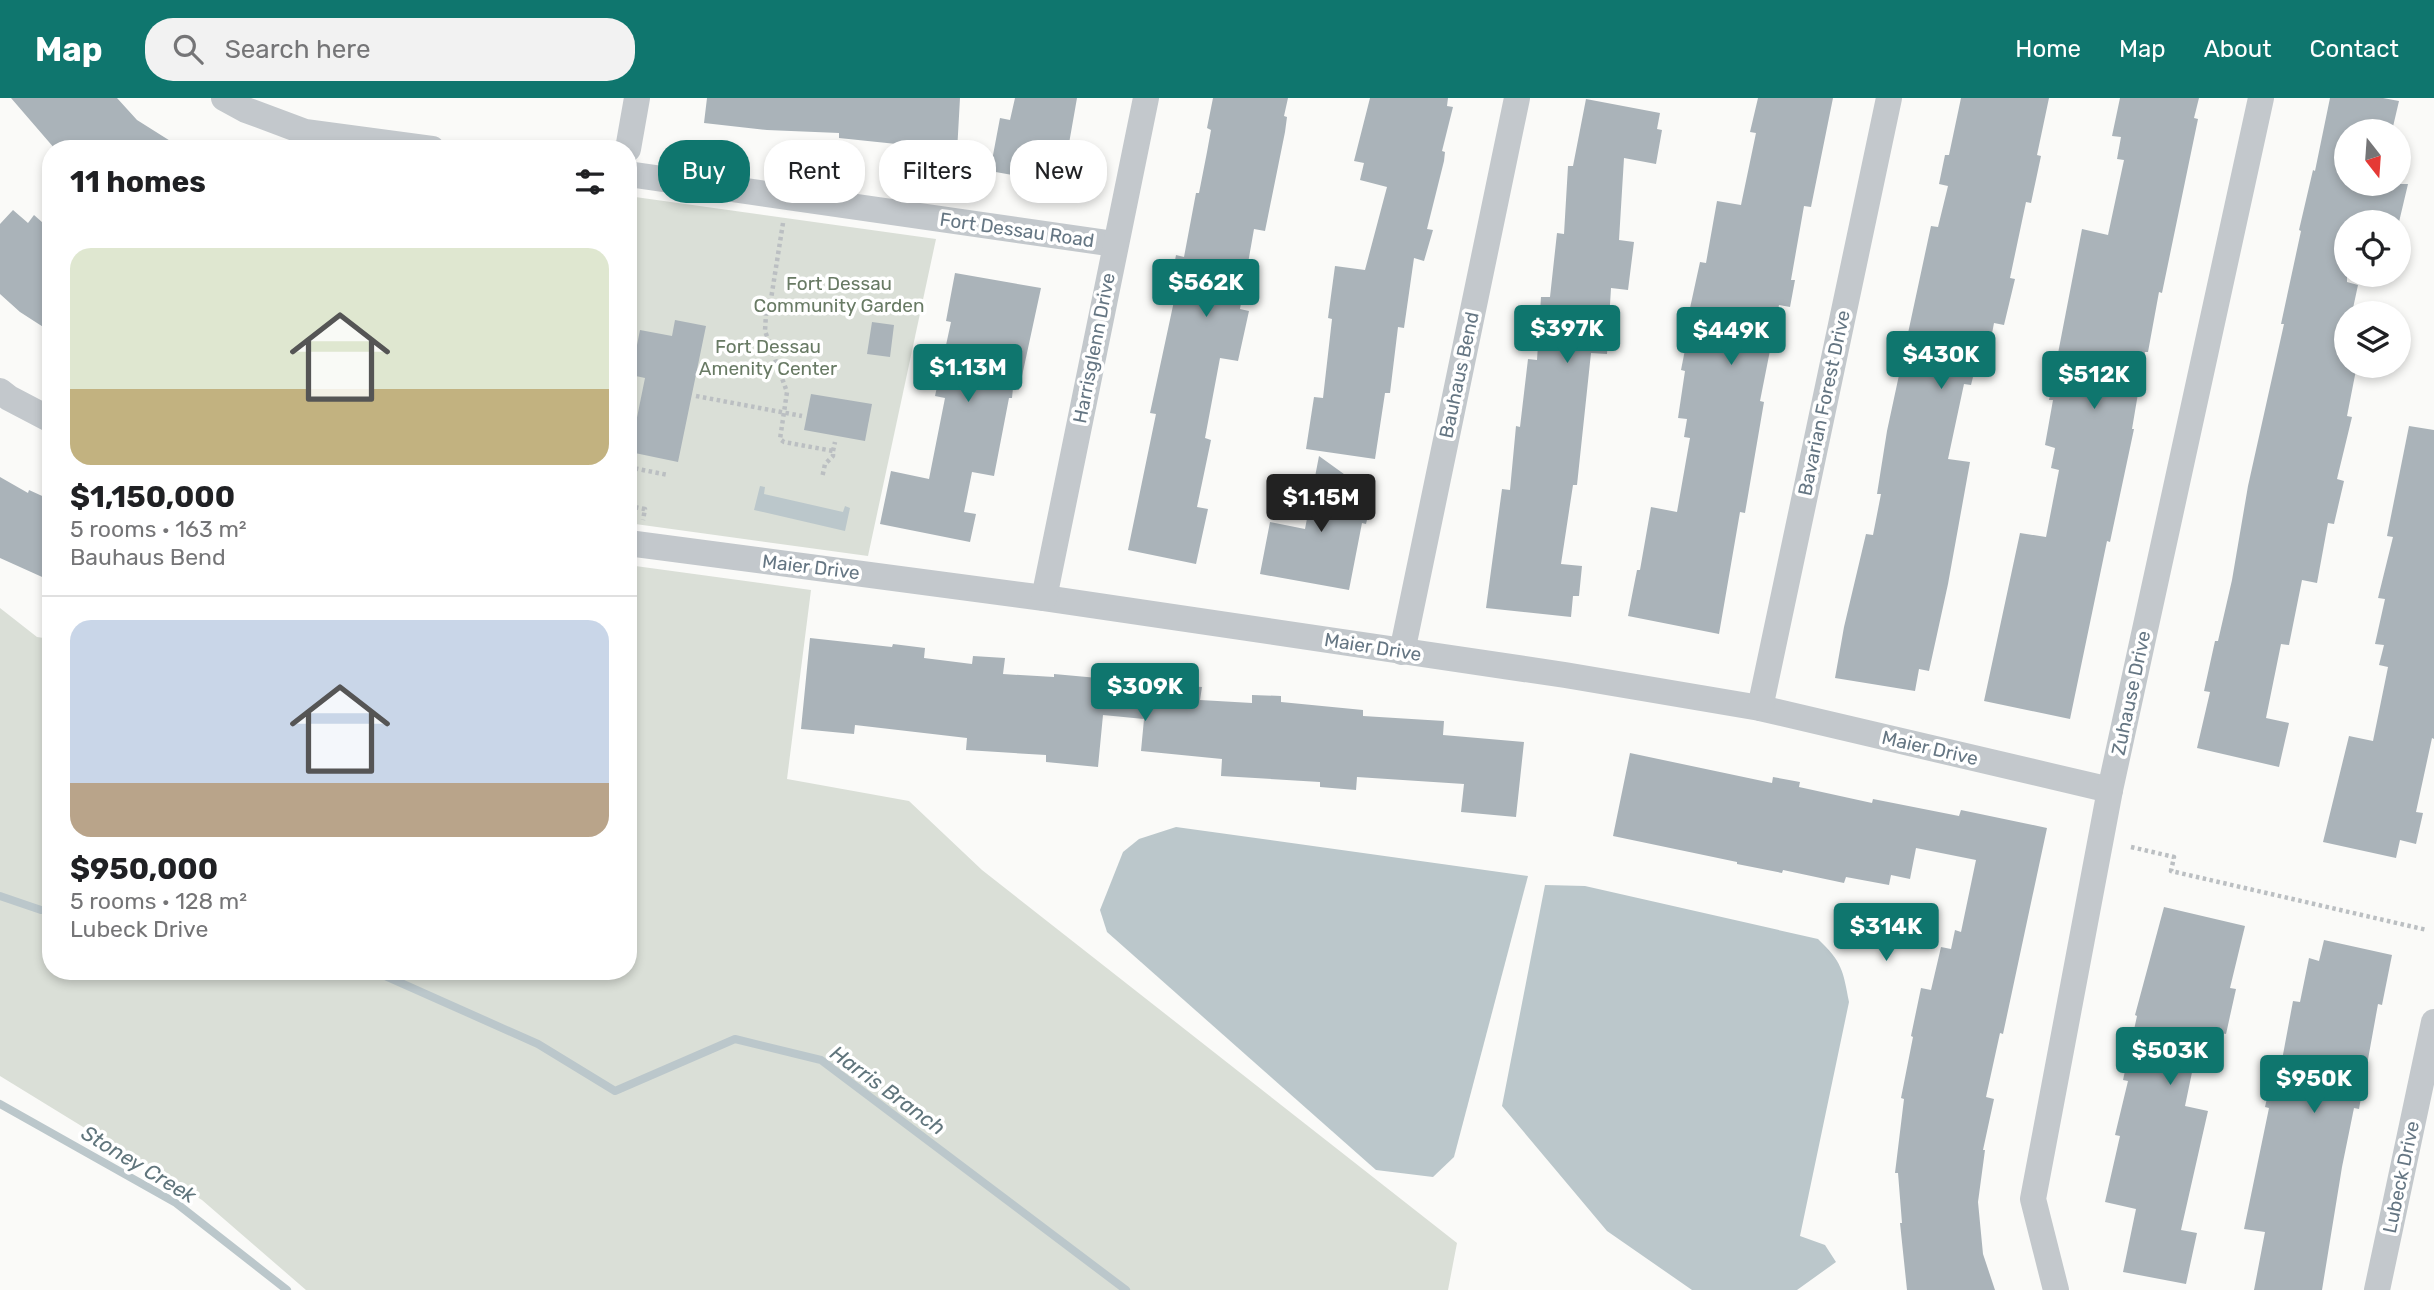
<!DOCTYPE html>
<html lang="en">
<head>
<meta charset="utf-8">
<style>
	:root { --surface:#fff; --page:#f2f2f2; --text:#202124; --muted:#757577; --line:#e0e0e0; --accent:#0f766e }
	body { margin:0; font-family:Rubik,sans-serif; background:var(--page); color:var(--text); height:100vh; display:flex; flex-direction:column; font-size:26px; white-space:nowrap }
	* { box-sizing:border-box; margin:0 }
	p { font-size:23px; color:var(--muted) }
	.icon { flex:none; width:38px; height:38px; fill:none; stroke:currentColor; stroke-width:2; stroke-linecap:round; stroke-linejoin:round }
	.map { position:relative; flex:1; overflow:hidden }
	.sheet { position:absolute; left:42px; top:42px; width:595px; height:840px; display:flex; flex-direction:column; background:var(--surface); border-radius:28px; box-shadow:0 4px 10px #0003 }
	.sheet>* { flex:none }
	.banner { position:absolute; left:658px; top:42px; width:665px; height:63px; display:flex; gap:14px }
	.needle { width:46px; rotate:163deg }
	.controls { position:absolute; left:2334px; top:21px; display:grid; gap:14px }
	.controls a { display:grid; place-items:center; width:77px; height:77px; border-radius:50%; background:var(--surface); box-shadow:0 4px 10px #0003; font-size:35px }
	.price { position:absolute; translate:-50% -60px; padding:0 16px; border-radius:7px; background:var(--accent); color:#fff; font-size:23px; line-height:46px; filter:drop-shadow(0 2px 4px #0008) }
	.price::after { content:''; position:absolute; left:50%; top:42px; width:21px; height:16px; margin-left:-10px; background:inherit; clip-path:polygon(0 0,100% 0,50% 100%) }
	.price.active { background:#222; color:#fff }
	ul { padding:0; list-style:none }
	li { display:grid; align-content:center; gap:14px; height:371px; padding:0 28px }
	li+li { border-top:2px solid var(--line) }
	li span { display:grid; place-items:center; height:217px; border-radius:21px; color:#555 }
	li>.icon { margin-inline-start:auto }
	span .icon { width:126px; height:126px; fill:#fffc; stroke-width:1 }
	li b { font-size:30px }
	h2 { display:flex; justify-content:space-between; align-items:center; height:84px; padding:0 28px; font-size:30px }
	.chip { padding:0 24px; border-radius:28px; background:var(--surface); box-shadow:0 4px 10px #0003; font-size:24px; line-height:63px }
	.chip.active { background:var(--accent); color:#fff }
	header { display:flex; align-items:center; gap:42px; box-sizing:border-box; height:98px; padding:0 35px; background:var(--accent); color:#fff }
	header strong { font-size:33px }
	nav { display:flex; gap:38px; margin-inline-start:auto; font-size:24px }
	.search { width:490px; height:63px; background:var(--page); display:flex; align-items:center; gap:18px; box-sizing:border-box; padding:0 24px; border-radius:28px; color:var(--muted); font-size:26px }
	.map>svg:first-child { display:block }
	.green { fill:#dadfd7 }
	.water { fill:#bbc7cb }
	.lines { fill:none; stroke-linecap:round; stroke-linejoin:round }
	.stream { stroke:#bbc7cb; stroke-width:8 }
	.building { fill:#aab3b9 }
	.path { stroke:#bbbfc2; stroke-width:4.5; stroke-dasharray:3.5 3.5; stroke-linecap:butt }
	.minor { stroke:#c3c8cc; stroke-width:26 }
	.labels { text-anchor:middle; dominant-baseline:central; stroke-width:7; stroke-linejoin:round; paint-order:stroke }
	.street-label { font-size:19px; fill:#657683; stroke:#fff }
	.park-label { font-size:19px; fill:#687a64; stroke:#fff }
	.water-label { font-size:21px; font-style:italic; fill:#60757c; stroke:#fff }
</style>
</head>
<body>
<header>
<strong>Map</strong>
<div class="search"><svg class="icon" aria-label="search" viewBox="0 0 24 24"><circle cx="10" cy="10" r="6"/><path d="M15 15l6 6"/></svg>Search here</div>
<nav><a>Home</a><a>Map</a><a>About</a><a>Contact</a></nav>
</header>
<div class="map">
<svg width="2434" height="1192" viewBox="0 0 2434 1192">
	<rect width="100%" height="100%" fill="#fafaf8"/>
	<g class="green">
		<polygon points="628,98 936,141 868,458 628,425"/>
		<polygon points="628,467 811,492 787,681 909,703 982,772 1457,1145 1448,1192 306,1192 202,1102 0,978 0,510 37,539 51,541 51,873 628,873"/>
	</g>
	<g class="water">
		<polygon points="760,388 765,389 764,396 843,414 845,408 850,410 845,433 754,412"/>
		<polygon points="1176,729 1528,778 1454,1059 1433,1079 1376,1072 1107,834 1100,812 1123,754 1139,741"/>
		<path d="M1545 787 1585 788 1818 841C1842 864 1843 872 1849 904L1800 1138 1825 1147 1836 1164 1797 1192H1692L1607 1133 1502 1008Z"/>
	</g>
	<g class="lines">
		<g class="stream">
			<polyline points="0,798 41,812 51,812"/>
			<polyline points="374,873 538,946 615,993 735,941 821,962 1126,1192"/>
			<polyline points="0,1006 176,1105 287,1192"/>
		</g>
	</g>
	<g class="building">
		<polygon points="11,0 117,0 137,22 183,51 55,51"/>
		<polygon points="707,0 960,0 957,54 905,51 906,47 839,40 839,35 767,32 704,25"/>
		<polygon points="1015,0 1077,0 1064,74 1059,73 1057,85 990,73 1000,20 1010,22"/>
		<polygon points="1213,0 1288,0 1284,18 1287,19 1285,34 1265,133 1254,131 1240,211 1249,213 1238,263 1220,260 1205,340 1211,342 1197,409 1208,411 1196,466 1128,452 1156,316 1150,315 1177,189 1170,188 1176,157 1184,159 1196,95 1199,95 1207,54 1211,32 1207,30"/>
		<polygon points="1370,0 1448,0 1447,8 1453,9 1442,53 1445,54 1444,63 1427,131 1433,132 1424,163 1414,160 1404,230 1398,229 1390,295 1385,295 1375,361 1306,351 1314,299 1323,300 1332,221 1328,220 1335,168 1365,172 1387,89 1360,82 1364,65 1354,63"/>
		<polygon points="1758,0 1833,0 1811,109 1804,108 1791,182 1795,182 1790,209 1779,207 1760,303 1764,304 1745,415 1740,414 1719,536 1628,518 1637,472 1640,472 1651,409 1677,414 1690,340 1684,339 1687,321 1678,320 1685,273 1681,272 1693,211 1690,210 1700,164 1706,165 1717,103 1741,107 1756,35 1750,34"/>
		<polygon points="1961,0 2049,0 2037,57 2041,58 2031,105 2026,104 2010,180 2015,181 2004,227 1994,225 1985,273 1975,271 1971,287 1964,286 1948,361 1970,364 1948,486 1929,573 1919,571 1915,593 1835,580 1844,529 1866,436 1873,437 1881,396 1877,396 1887,333 1931,128 1938,129 1948,88 1939,86 1945,57 1949,57"/>
		<polygon points="2120,0 2199,0 2194,20 2198,21 2162,195 2159,194 2148,254 2145,254 2132,331 2134,331 2110,444 2107,443 2070,621 1984,603 2020,435 2046,439 2059,372 2051,370 2055,350 2045,347 2053,302 2049,302 2082,131 2108,137 2124,62 2117,61 2121,39 2112,38"/>
		<polygon points="2330,0 2383,0 2399,3 2392,33 2347,33 2347,86 2408,86 2399,124 2347,124 2347,184 2358,187 2352,215 2347,215 2347,270 2356,272 2347,318 2352,319 2337,381 2344,383 2334,426 2328,425 2317,485 2302,482 2289,547 2281,546 2266,620 2289,625 2279,669 2197,650 2210,594 2204,593 2215,543 2218,543 2232,482 2248,388 2284,226 2281,226 2301,133 2299,132 2313,72 2315,73"/>
		<polygon points="1586,1 1660,15 1657,31 1662,32 1656,66 1624,60 1619,142 1634,144 1628,192 1611,190 1607,256 1591,255 1577,387 1573,387 1561,466 1582,468 1579,498 1573,498 1571,519 1486,510 1502,391 1510,392 1516,328 1520,329 1528,261 1537,262 1541,199 1550,199 1557,135 1564,136 1568,68 1573,68"/>
		<polygon points="13,112 28,125 34,117 51,132 51,234 20,214 0,196 0,126"/>
		<polygon points="955,175 1041,190 1019,292 1013,290 1012,300 1009,300 994,378 972,374 964,414 976,416 970,444 880,426 891,373 929,381 945,300 935,298 951,224 946,223"/>
		<polygon points="675,222 706,228 678,364 630,354 645,280 631,277 640,232 672,238"/>
		<polygon points="872,224 894,227 890,259 867,256"/>
		<polygon points="811,296 872,306 865,343 804,332"/>
		<polygon points="2409,328 2434,332 2434,641 2432,640 2416,714 2423,715 2416,746 2400,742 2396,760 2323,744 2349,638 2373,643 2388,569 2379,567 2384,547 2375,546 2385,501 2378,500 2393,439 2387,438"/>
		<polygon points="1319,358 1373,397 1366,426 1362,425 1349,492 1260,476 1270,424 1305,431"/>
		<polygon points="0,379 28,395 29,392 51,402 51,483 0,460"/>
		<polygon points="810,540 892,549 893,546 925,550 924,560 972,566 973,558 1005,560 1003,576 1054,579 1054,576 1120,582 1119,588 1172,593 1173,587 1202,589 1200,602 1252,605 1252,597 1281,598 1281,604 1363,612 1363,618 1444,623 1443,637 1524,644 1516,719 1461,714 1464,686 1357,679 1356,692 1320,689 1320,684 1221,678 1222,661 1141,653 1144,621 1103,617 1098,669 1046,664 1046,657 966,652 967,640 855,627 854,636 801,631"/>
		<polygon points="1630,655 1772,685 1773,679 1800,684 1799,689 1872,705 1873,701 1959,718 1961,712 2047,730 2003,936 2000,935 1986,999 1994,1001 1983,1052 1985,1052 1978,1104 1983,1156 1995,1192 1907,1192 1900,1125 1902,1125 1898,1075 1895,1075 1904,1001 1901,1000 1913,939 1911,938 1921,890 1931,892 1941,849 1951,851 1955,832 1961,834 1976,762 1916,750 1910,781 1891,777 1889,787 1846,779 1844,785 1783,772 1782,775 1737,766 1737,764 1613,738"/>
		<polygon points="2164,809 2245,828 2230,890 2236,891 2226,936 2201,931 2185,1008 2208,1013 2181,1132 2197,1135 2186,1186 2123,1174 2136,1111 2105,1104 2120,1038 2115,1037 2128,983 2123,982 2137,918 2135,917"/>
		<polygon points="2324,842 2392,857 2382,907 2378,906 2359,1011 2354,1010 2342,1069 2322,1192 2254,1192 2265,1134 2244,1131 2269,1010 2265,1009 2276,961 2282,962 2293,903 2300,904 2309,860 2319,863"/>
	</g>
	<g class="lines">
		<g class="path">
			<polyline points="783,125 771,201 766,216 765,233 787,294 780,341 784,344 833,353 833,358 825,366 822,380"/>
			<polyline points="696,298 802,318"/>
			<polyline points="833,353 835,344"/>
			<polyline points="628,369 668,377"/>
			<polyline points="628,408 645,411 643,422"/>
			<polyline points="2131,749 2174,759 2171,773 2427,832"/>
		</g>
		<g class="minor">
			<polyline points="224,0 246,12 305,34 432,51"/>
			<polyline points="628,51 637,0"/>
			<polyline points="628,76 1115,146"/>
			<polyline points="0,293 9,300 51,322"/>
			<polyline points="628,445 1044,500 1565,577 1760,610 2110,692"/>
			<polyline points="1044,500 1146,0"/>
			<polyline points="1402,554 1517,0"/>
			<polyline points="1760,610 1889,0"/>
			<polyline points="2056,1192 2033,1101 2110,692 2261,0"/>
			<polyline points="2377,1192 2434,924"/>
		</g>
	</g>
	<g class="labels">
		<g class="street-label">
			<text transform="translate(1017 132) rotate(8)">Fort Dessau Road</text>
			<text transform="translate(1094 250) rotate(-79)">Harrisglenn Drive</text>
			<text transform="translate(1459 277) rotate(-78)">Bauhaus Bend</text>
			<text transform="translate(1824 305) rotate(-78)">Bavarian Forest Drive</text>
			<text transform="translate(811 469) rotate(7)">Maier Drive</text>
			<text transform="translate(1373 549) rotate(9)">Maier Drive</text>
			<text transform="translate(2131 595) rotate(-78)">Zuhause Drive</text>
			<text transform="translate(1930 650) rotate(13)">Maier Drive</text>
			<text transform="translate(2401 1079) rotate(-78)">Lubeck Drive</text>
		</g>
		<g class="park-label">
			<text x="839" y="185">Fort Dessau<tspan x="839" dy="22">Community Garden</tspan></text>
			<text x="768" y="248">Fort Dessau<tspan x="768" dy="22">Amenity Center</tspan></text>
		</g>
		<g class="water-label">
			<text transform="translate(888 992) rotate(36)">Harris Branch</text>
			<text transform="translate(139 1066) rotate(31)">Stoney Creek</text>
		</g>
	</g>
</svg>
<div class="controls">
<a><svg class="needle" viewBox="-14 -14 28 28"><path d="M0-13l5 13h-10z" fill="#e53935"/><path d="M0 13l5-13h-10z" fill="#757577"/></svg></a>
<a><svg class="icon" aria-label="locate" viewBox="0 0 24 24"><circle cx="12" cy="12" r="6"/><path d="M12 2v4M12 18v4M2 12h4M18 12h4"/></svg></a>
<a><svg class="icon" aria-label="layers" viewBox="0 0 24 24"><path d="M12 4l9 5-9 5-9-5zM3 14l9 5 9-5"/></svg></a>
</div>
<b class="price" style="left:1206px;top:221px">$562K</b>
<b class="price" style="left:1567px;top:267px">$397K</b>
<b class="price" style="left:1731px;top:269px">$449K</b>
<b class="price" style="left:1941px;top:293px">$430K</b>
<b class="price" style="left:968px;top:306px">$1.13M</b>
<b class="price" style="left:2094px;top:313px">$512K</b>
<b class="price active" style="left:1321px;top:436px">$1.15M</b>
<b class="price" style="left:1145px;top:625px">$309K</b>
<b class="price" style="left:1886px;top:865px">$314K</b>
<b class="price" style="left:2170px;top:989px">$503K</b>
<b class="price" style="left:2314px;top:1017px">$950K</b>
<div class="banner">
<a class="chip active">Buy</a>
<a class="chip">Rent</a>
<a class="chip">Filters</a>
<a class="chip">New</a>
</div>
<section class="sheet">
<h2>11 homes<svg class="icon" aria-label="filters" viewBox="0 0 24 24"><path d="M4 7h16M4 17h16"/><circle cx="9" cy="7" r="2"/><circle cx="15" cy="17" r="2"/></svg></h2>
<ul>
<li><span style="background:linear-gradient(#dfe7d0 65%,#c2b280 0)"><svg class="icon" aria-label="home" viewBox="0 0 24 24"><path d="M3 11l9-7 9 7M6 9v11h12V9"/></svg></span><div><b>$1,150,000</b><p>5 rooms · 163 m²</p><p>Bauhaus Bend</p></div></li>
<li><span style="background:linear-gradient(#c9d6e8 75%,#b9a48a 0)"><svg class="icon" aria-label="home" viewBox="0 0 24 24"><path d="M3 11l9-7 9 7M6 9v11h12V9"/></svg></span><div><b>$950,000</b><p>5 rooms · 128 m²</p><p>Lubeck Drive</p></div></li>
</ul>
</section>
</div>
</body>
</html>
